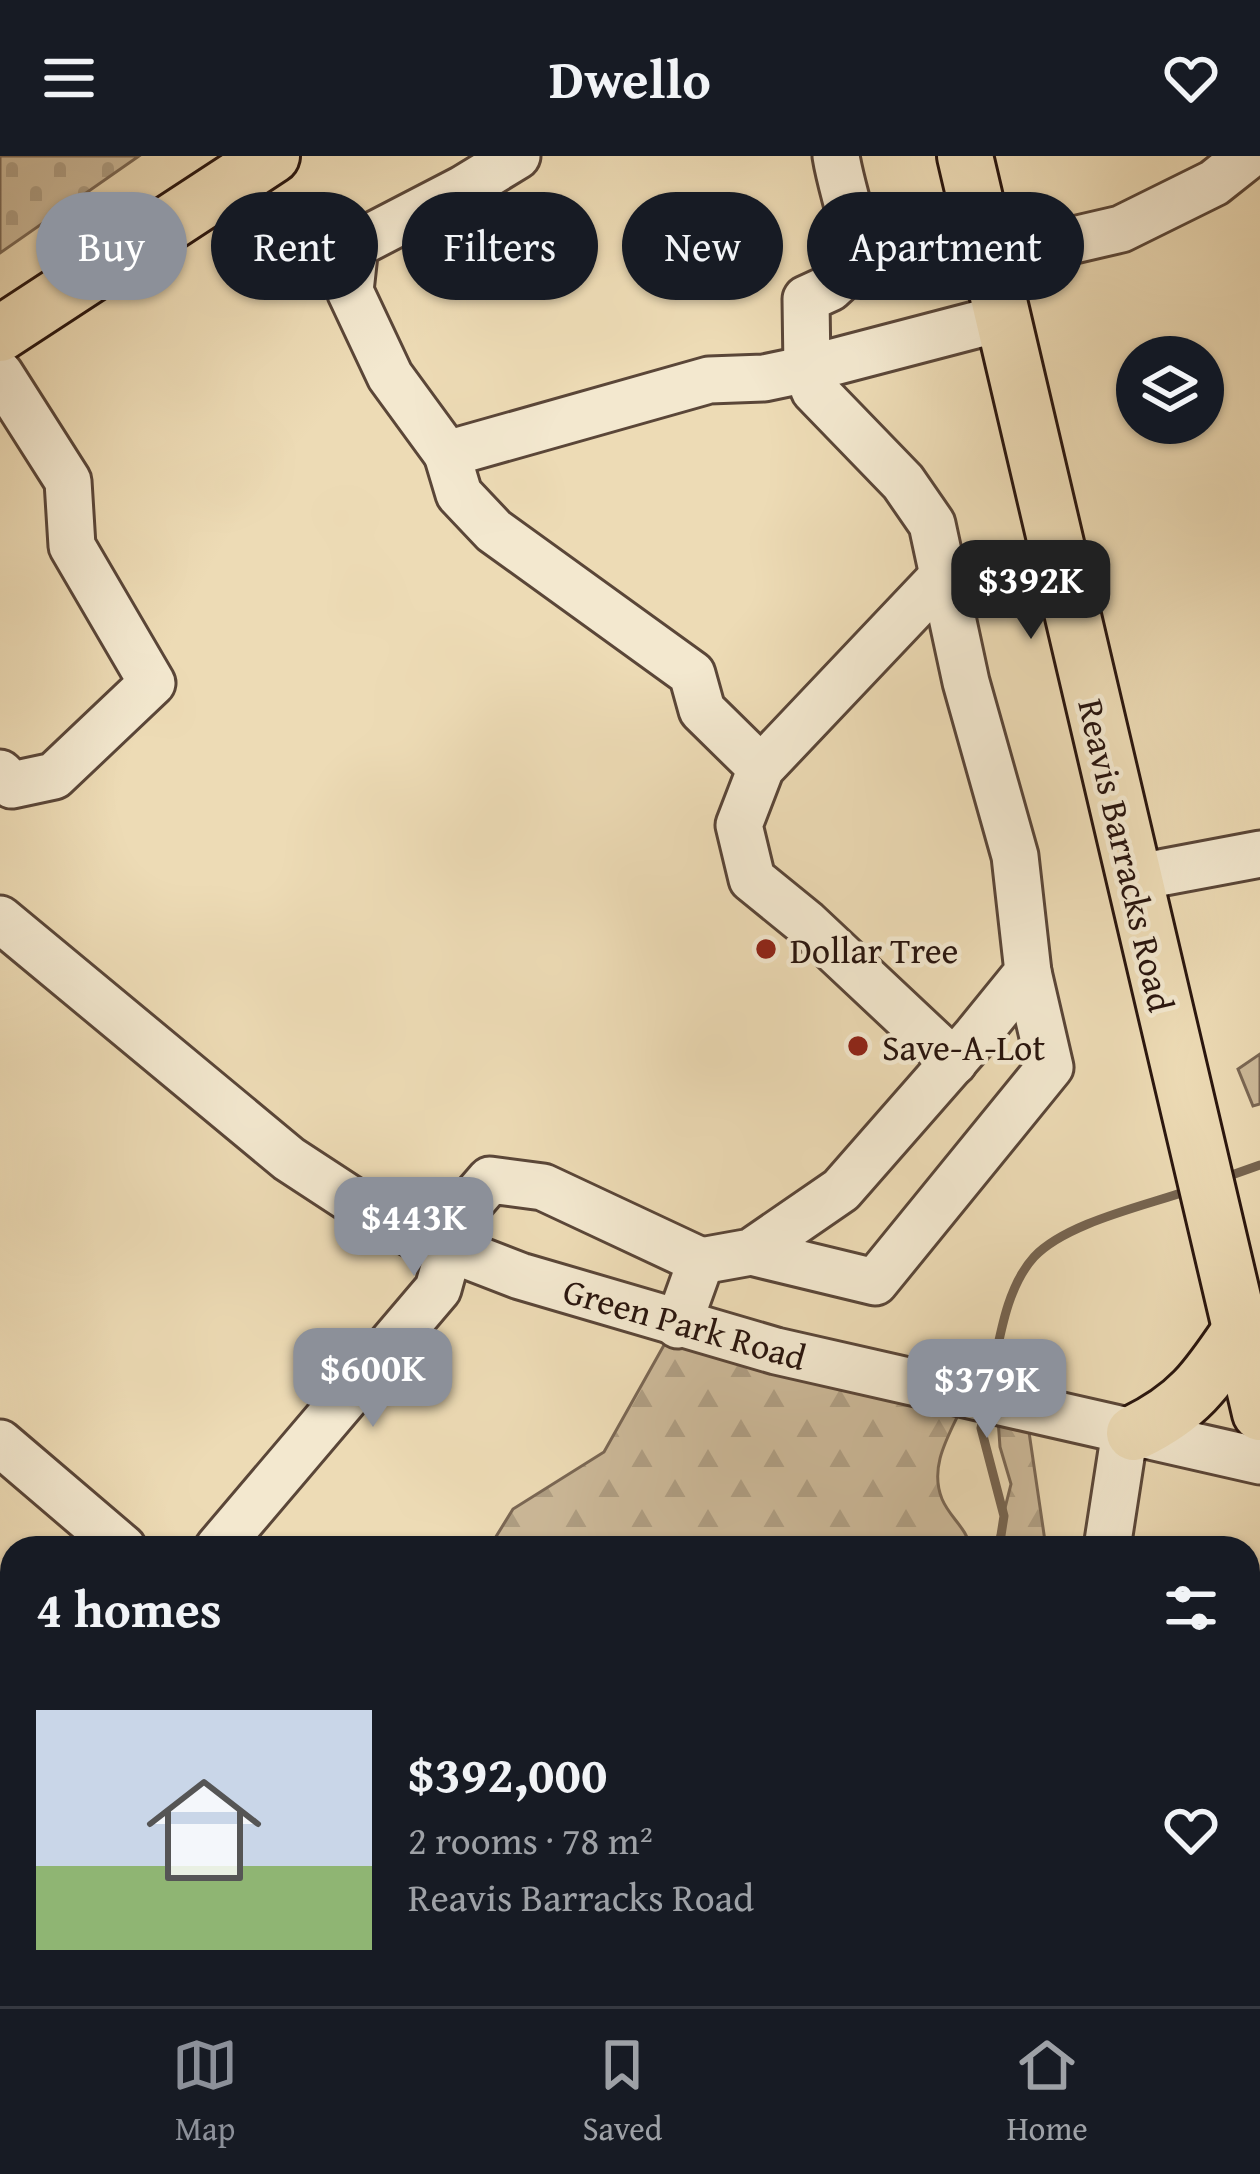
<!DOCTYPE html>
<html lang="en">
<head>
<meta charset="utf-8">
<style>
	:root { --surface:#171b24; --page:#20242c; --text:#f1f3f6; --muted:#9ea1a6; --line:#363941; --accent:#8c9099 }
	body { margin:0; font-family:"Gentium Book Plus",serif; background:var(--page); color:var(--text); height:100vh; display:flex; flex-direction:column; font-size:45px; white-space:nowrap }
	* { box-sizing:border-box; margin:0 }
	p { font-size:39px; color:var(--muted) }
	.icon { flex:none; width:66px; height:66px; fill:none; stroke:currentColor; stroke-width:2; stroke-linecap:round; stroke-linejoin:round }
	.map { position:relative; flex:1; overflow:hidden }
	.panel { position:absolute; left:0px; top:1380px; width:1260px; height:471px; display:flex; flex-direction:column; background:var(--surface); border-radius:36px 36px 0 0; box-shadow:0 3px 9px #0004 }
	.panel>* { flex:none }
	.hud { position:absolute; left:36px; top:36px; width:1188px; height:108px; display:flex; gap:24px }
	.fabs { position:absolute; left:1116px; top:180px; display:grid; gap:24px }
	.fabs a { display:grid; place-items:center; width:108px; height:108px; border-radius:50%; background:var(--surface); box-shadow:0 3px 9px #0004; font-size:60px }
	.price { position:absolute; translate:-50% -102px; padding:0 27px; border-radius:24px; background:var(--accent); color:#fff; font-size:39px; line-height:78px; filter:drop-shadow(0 3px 6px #0008) }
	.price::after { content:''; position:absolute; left:50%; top:72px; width:36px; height:27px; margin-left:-18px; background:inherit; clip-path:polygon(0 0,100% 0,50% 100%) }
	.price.active { background:#222; color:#fff }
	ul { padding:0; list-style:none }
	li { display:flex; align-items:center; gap:36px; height:300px; padding:0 36px }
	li+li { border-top:3px solid var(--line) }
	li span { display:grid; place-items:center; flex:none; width:336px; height:240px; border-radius:0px; color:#555 }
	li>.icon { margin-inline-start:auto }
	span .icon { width:144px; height:144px; fill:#fffc; stroke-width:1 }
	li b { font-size:51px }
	h2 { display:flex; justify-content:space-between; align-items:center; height:144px; padding:0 36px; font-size:51px }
	.chip { padding:0 42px; border-radius:54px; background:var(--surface); box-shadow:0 3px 9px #0004; font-size:42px; line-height:108px }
	.chip.active { background:var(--accent); color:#fff }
	header { display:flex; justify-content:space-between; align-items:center; height:156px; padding:0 36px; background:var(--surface); font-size:54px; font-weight:600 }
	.menu { display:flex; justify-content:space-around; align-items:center; height:168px; border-top:3px solid var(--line); background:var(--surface); font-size:33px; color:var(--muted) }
	.menu a { display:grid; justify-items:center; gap:6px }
	.menu .active { color:var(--accent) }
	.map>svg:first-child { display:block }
	.forest { fill:url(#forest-firs); stroke:#7a6754; stroke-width:3 }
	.cemetery { fill:url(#cemetery-stones); stroke:#7a6754; stroke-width:3 }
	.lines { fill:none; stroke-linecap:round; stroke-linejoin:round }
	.stream { stroke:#766450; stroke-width:9 }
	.minor-casing { stroke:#5a4638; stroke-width:51 }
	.major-casing { stroke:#29150e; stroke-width:60 }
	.minor { stroke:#f3e8cf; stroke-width:45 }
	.major { stroke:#eddbb5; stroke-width:54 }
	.poi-dot { fill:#8f2418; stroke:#f3e8cf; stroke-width:4.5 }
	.labels { text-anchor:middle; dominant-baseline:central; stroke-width:9; stroke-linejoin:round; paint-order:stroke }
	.street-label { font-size:36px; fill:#29150e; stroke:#f3e8cf }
	.poi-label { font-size:36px; fill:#29150e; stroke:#f3e8cf; text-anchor:start }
</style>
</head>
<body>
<header><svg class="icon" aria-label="menu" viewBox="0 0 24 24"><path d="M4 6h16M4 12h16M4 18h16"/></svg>Dwello<svg class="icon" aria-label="heart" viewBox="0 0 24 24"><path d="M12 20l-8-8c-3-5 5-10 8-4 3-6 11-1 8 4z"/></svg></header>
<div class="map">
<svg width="1260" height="1850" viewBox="0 0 1260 1850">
	<defs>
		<pattern id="forest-firs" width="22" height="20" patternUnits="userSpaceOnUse" patternTransform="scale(3)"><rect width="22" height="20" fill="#ccb999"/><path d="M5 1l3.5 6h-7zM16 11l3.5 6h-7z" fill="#af9e83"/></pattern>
		<pattern id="cemetery-stones" width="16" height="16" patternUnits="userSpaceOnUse" patternTransform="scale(3)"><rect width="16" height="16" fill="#ccb999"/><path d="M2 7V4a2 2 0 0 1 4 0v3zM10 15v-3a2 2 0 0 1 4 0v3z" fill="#af9e83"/></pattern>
	</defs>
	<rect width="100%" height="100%" fill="#eddbb5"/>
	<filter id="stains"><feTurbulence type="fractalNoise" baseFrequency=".00167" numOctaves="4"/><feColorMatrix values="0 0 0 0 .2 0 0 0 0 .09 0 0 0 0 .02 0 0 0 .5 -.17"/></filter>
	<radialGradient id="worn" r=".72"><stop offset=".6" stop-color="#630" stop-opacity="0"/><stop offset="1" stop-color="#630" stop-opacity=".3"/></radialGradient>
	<g class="forest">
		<polygon points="1260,898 1260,948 1253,950 1238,913"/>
		<path d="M668 1182 961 1253C948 1281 929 1311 942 1343 950 1362 966 1371 971 1392H489L513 1353 604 1296Z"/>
		<polygon points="998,1263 1029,1276 1046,1392 995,1392 1011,1328 1000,1291"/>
		<polygon points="0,1521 12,1529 12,1839 20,1839 0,1850"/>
		<polygon points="110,1839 628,1839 621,1850 118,1850"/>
		<polygon points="699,1839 811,1839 803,1850 691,1850"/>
	</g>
	<polygon class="cemetery" points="0,0 139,0 0,97"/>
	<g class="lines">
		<g class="stream">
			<polyline points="1226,1021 1260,1009"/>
			<path d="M989 1232C999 1190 1004 1134 1034 1101 1066 1067 1144 1050 1187 1035"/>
			<polyline points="985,1254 981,1272 1004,1360 999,1392"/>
			<polyline points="624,1850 635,1839"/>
		</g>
		<g class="minor-casing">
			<g id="minor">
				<polyline points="517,0 463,33 355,89 350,135 390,220 447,298 709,224 764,222 807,213 1002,162"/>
				<polyline points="988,104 1121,73 1214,27 1248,0"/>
				<polyline points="0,218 68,325 72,390 152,527 54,620 12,629 0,617"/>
				<polyline points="447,298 459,338 494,375 692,518 702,554 761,612"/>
				<polyline points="943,420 761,612 739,669 752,723 806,767 954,906"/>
				<polyline points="1133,722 1260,698"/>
				<polyline points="0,763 289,1003 370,1056 414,1079 520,1120 776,1195 1260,1305"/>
				<polyline points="751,1096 875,1126 1050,911 1028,816"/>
				<path d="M678 1169 701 1105 751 1096 841 1034 976 880 1028 816 1015 700 966 526 932 368 903 326 814 234 807 213 806 143 830 132 857 107C857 70 842 37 836 0"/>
				<polyline points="0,1287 123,1392"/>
				<polyline points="218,1392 438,1133 458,1061 490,1024 543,1031 701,1105"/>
				<polyline points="1107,1392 1125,1275"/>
				<polyline points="890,1850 900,1839"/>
				<polyline points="1083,1850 1091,1839"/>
			</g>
		</g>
		<g class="major-casing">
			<g id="major">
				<polyline points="965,0 1260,1257"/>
				<polyline points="0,178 272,0"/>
				<path d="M1134 1277C1188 1251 1206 1225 1239 1176"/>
			</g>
		</g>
		<use href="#minor" class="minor"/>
		<use href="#major" class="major"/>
	</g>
	<g class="poi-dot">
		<circle cx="766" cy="793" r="12"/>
		<circle cx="858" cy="890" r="12"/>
	</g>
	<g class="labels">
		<g class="street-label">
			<text transform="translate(1127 699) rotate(77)">Reavis Barracks Road</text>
			<text transform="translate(685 1167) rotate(16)">Green Park Road</text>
		</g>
		<g class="poi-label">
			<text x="790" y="793">Dollar Tree</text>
			<text x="882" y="890">Save-A-Lot</text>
		</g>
	</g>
	<rect width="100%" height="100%" filter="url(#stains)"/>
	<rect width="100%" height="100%" fill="url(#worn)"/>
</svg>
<div class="fabs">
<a><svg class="icon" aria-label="layers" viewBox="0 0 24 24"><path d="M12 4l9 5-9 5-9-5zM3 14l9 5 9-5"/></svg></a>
</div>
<b class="price active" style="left:1031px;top:486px">$392K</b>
<b class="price" style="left:414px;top:1123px">$443K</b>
<b class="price" style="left:373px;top:1274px">$600K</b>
<b class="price" style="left:987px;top:1285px">$379K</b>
<div class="hud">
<a class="chip active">Buy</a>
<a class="chip">Rent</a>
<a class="chip">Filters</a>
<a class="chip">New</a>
<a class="chip">Apartment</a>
</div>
<section class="panel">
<h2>4 homes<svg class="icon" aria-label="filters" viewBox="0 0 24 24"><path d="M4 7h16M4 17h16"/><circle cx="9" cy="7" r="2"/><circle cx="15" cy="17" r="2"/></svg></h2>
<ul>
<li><span style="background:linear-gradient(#c9d6e8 65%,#8fb573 0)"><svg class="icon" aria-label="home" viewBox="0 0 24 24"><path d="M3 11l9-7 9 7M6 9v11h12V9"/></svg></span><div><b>$392,000</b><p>2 rooms · 78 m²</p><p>Reavis Barracks Road</p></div><svg class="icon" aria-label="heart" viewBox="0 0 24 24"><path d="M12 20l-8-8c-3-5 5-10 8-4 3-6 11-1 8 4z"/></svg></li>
</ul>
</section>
</div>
<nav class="menu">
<a class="active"><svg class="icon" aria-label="map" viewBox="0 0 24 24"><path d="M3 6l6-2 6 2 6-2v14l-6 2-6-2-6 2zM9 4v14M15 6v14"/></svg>Map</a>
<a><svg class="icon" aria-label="saved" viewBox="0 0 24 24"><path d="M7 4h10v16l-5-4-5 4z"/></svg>Saved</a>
<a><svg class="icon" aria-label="home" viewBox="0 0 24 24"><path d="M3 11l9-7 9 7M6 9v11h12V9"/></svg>Home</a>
</nav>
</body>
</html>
